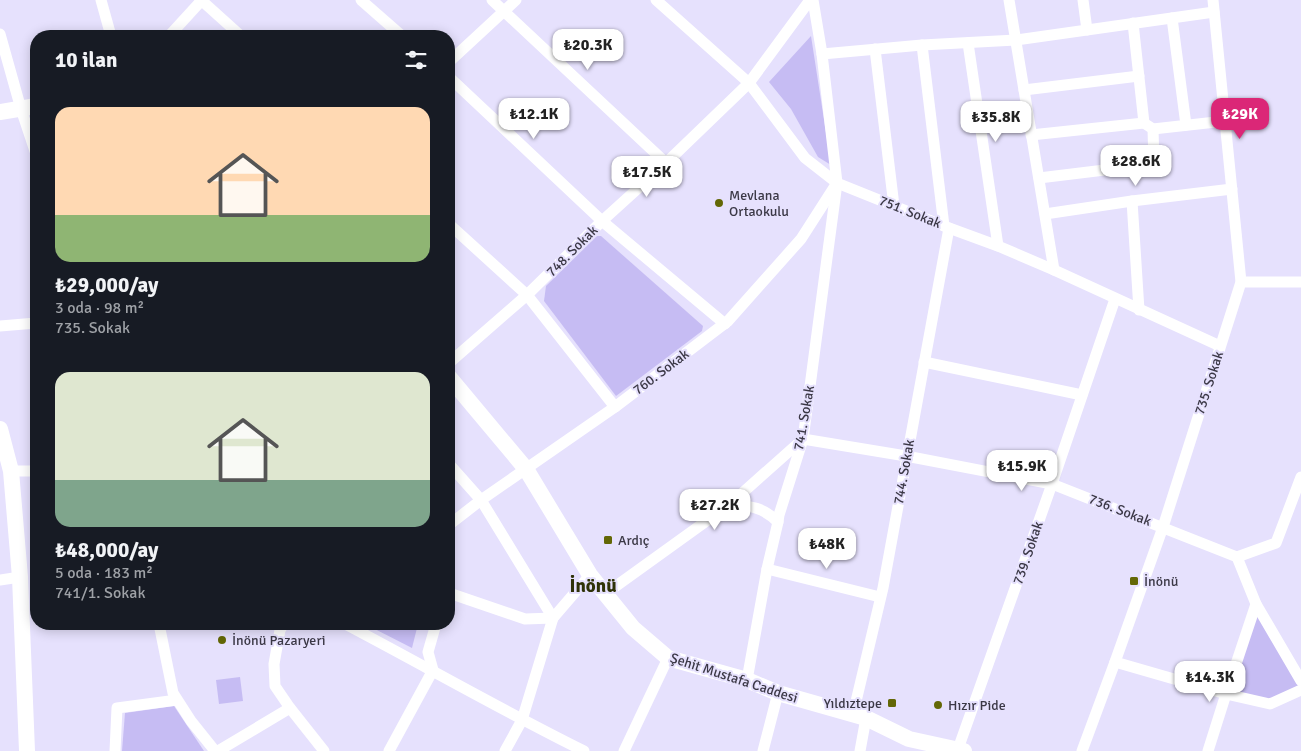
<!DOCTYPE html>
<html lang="tr">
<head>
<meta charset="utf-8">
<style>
	:root { --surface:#171b24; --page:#242831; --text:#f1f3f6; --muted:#9ea1a6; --accent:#db2777 }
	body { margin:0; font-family:Signika,sans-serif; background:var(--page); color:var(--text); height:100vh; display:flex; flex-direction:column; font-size:19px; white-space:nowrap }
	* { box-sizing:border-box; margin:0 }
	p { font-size:16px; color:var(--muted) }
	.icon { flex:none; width:28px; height:28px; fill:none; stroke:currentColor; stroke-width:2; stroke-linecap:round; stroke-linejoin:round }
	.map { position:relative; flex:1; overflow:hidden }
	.details { position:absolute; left:30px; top:30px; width:425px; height:600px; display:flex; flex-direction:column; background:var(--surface); border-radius:20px; box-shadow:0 2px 12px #0003 }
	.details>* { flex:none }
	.price { position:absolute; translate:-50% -42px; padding:0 11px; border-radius:10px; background:#fff; color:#222; font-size:16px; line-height:32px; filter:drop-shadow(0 1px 2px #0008) }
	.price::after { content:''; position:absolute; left:50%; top:30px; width:15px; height:11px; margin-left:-8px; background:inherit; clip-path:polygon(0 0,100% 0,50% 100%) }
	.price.selected { background:var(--accent); color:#fff }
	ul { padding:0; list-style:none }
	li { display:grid; align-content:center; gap:10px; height:265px; padding:0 25px }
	li span { display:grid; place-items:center; height:155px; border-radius:15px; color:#555 }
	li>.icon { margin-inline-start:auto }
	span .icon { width:90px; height:90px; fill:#fffc; stroke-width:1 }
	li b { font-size:21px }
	h2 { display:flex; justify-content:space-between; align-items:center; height:60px; padding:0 25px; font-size:21px }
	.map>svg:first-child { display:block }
	.green { fill:#c6bcf3 }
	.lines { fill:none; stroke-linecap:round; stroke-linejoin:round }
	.street { stroke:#fff; stroke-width:11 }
	.secondary { stroke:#fff; stroke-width:16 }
	.poi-dot { fill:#636706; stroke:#e6e1fd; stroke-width:2 }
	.labels { text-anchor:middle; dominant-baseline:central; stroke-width:4; stroke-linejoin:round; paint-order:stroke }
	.poi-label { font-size:14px; fill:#3b3846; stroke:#e6e1fd; text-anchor:start }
	.street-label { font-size:14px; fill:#3b3846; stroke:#e6e1fd }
	.district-label { font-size:19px; font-weight:bold; fill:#2f3208; stroke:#e6e1fd }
</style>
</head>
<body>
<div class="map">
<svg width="1301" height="751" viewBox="0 0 1301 751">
	<rect width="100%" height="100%" fill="#e6e1fd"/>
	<g class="green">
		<polygon points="811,36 831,165 818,157 791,109 769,82"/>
		<polygon points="597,236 601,236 703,326 702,331 616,396 544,301 546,286"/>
		<polygon points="1257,615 1300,687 1270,700 1231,691"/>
		<polygon points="365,624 418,624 412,648"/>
		<polygon points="240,677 243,701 219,704 216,680"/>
		<polygon points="174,706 204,751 122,751 125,713"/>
	</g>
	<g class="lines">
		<g class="street">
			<polyline points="101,0 111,36"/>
			<polyline points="201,0 241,36"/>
			<polyline points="361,0 402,36"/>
			<polyline points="492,0 666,163"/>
			<polyline points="656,0 749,83 805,158 837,183 949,228 998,246 1054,270 1220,346"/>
			<polyline points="1009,0 1054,270"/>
			<polyline points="1083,0 1087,30"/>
			<polyline points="1172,18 1186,125"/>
			<polyline points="0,34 21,109 36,154"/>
			<polyline points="169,36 201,1"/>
			<polyline points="968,43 998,246"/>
			<polyline points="922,45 944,226"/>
			<polyline points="875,49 894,206"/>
			<polyline points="822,54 922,45 1016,40 1214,12"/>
			<polyline points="449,62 516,0"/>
			<polyline points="449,77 602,221 725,324"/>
			<polyline points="1024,90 1139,76"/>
			<polyline points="1153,129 1225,121"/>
			<polyline points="1031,135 1144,123"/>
			<polyline points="1039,178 1154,164 1153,129 1144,123 1133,23"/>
			<polyline points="1132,201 1139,310"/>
			<polyline points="1045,214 1132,201 1232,189"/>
			<polyline points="449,224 527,295 615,407"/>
			<polyline points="1241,282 1301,282"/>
			<polyline points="0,326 36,323"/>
			<polyline points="924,362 1082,395"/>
			<polyline points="449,363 527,295 602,221 666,163 749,83 810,0"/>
			<polyline points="449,464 481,500 553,618"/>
			<polyline points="11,471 36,471"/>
			<path d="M730 504C750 506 763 507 778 522"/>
			<polyline points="449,525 481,500 615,407 728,321 801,239 835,186"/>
			<polyline points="1237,557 1276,543 1301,477"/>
			<polyline points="767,569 880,597"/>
			<polyline points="0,580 20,577"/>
			<polyline points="449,593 525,619 553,618"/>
			<polyline points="605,594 730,504 803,439 906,456 1052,484 1237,557 1256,604 1301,681"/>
			<polyline points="159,624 173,693 191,721 215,751"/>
			<polyline points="284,624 280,630 274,664 275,686 290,708 324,751"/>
			<path d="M345 624C425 666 503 711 584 751"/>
			<polyline points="1115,662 1226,694 1270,704 1301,690"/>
			<polyline points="747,680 767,569 778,522 779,515 803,439 837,183 822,54 813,0"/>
			<polyline points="853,714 883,588 949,228"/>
			<polyline points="958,749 1052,484 1115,299"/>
			<polyline points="115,751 117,708 177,700"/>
			<polyline points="218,751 290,708"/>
			<polyline points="389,751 433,670 428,652 436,624"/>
			<polyline points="505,751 522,720 553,618 590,575"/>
			<polyline points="624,751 668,658"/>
			<polyline points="763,751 778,693"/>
			<polyline points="860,751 866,718"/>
			<polyline points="1082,751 1115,662 1163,527 1241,282 1213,0"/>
			<polyline points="1208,751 1226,694 1256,604"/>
		</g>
		<g class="secondary">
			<polyline points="0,112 36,106"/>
			<polyline points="449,377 526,469 590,575 633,628 668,658 747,680 778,693 866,718 909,739 964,751"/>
			<polyline points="0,429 11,471 20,577 27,751"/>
		</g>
	</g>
	<g class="poi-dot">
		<circle cx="719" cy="203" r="5"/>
		<rect x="603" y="535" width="10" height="10" rx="2.5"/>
		<rect x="1129" y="576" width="10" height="10" rx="2.5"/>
		<circle cx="222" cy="640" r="5"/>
		<rect x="887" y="698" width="10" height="10" rx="2.5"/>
		<circle cx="938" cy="705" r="5"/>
	</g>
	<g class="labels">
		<g class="poi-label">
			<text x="729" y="195">Mevlana<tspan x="729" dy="16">Ortaokulu</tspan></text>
			<text x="618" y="540">Ardıç</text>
			<text x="1144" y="581">İnönü</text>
			<text x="232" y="640">İnönü Pazaryeri</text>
			<text x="882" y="703" text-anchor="end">Yıldıztepe</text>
			<text x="948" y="705">Hızır Pide</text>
		</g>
		<g class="street-label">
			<text transform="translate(910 212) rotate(22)">751. Sokak</text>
			<text transform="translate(572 251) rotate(-45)">748. Sokak</text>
			<text transform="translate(661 372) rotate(-37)">760. Sokak</text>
			<text transform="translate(1209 383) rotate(-72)">735. Sokak</text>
			<text transform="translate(804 418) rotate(-80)">741. Sokak</text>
			<text transform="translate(904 472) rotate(-80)">744. Sokak</text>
			<text transform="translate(1120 510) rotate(21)">736. Sokak</text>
			<text transform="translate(1028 553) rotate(-71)">739. Sokak</text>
			<text transform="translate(734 678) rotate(18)">Şehit Mustafa Caddesi</text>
		</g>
		<g class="district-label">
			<text x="593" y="586">İnönü</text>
		</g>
	</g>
</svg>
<b class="price" style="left:588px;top:71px">₺20.3K</b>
<b class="price" style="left:534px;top:140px">₺12.1K</b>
<b class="price selected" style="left:1240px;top:140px">₺29K</b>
<b class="price" style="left:996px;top:143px">₺35.8K</b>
<b class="price" style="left:1136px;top:187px">₺28.6K</b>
<b class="price" style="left:647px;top:198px">₺17.5K</b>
<b class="price" style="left:1022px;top:492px">₺15.9K</b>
<b class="price" style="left:715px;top:531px">₺27.2K</b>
<b class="price" style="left:827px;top:570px">₺48K</b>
<b class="price" style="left:1210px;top:703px">₺14.3K</b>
<section class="details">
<h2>10 ilan<svg class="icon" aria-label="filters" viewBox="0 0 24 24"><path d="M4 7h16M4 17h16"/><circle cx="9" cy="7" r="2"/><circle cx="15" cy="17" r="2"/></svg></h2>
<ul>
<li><span style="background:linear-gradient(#ffd9b3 70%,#8fb573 0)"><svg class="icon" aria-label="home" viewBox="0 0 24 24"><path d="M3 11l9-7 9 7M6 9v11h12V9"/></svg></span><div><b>₺29,000/ay</b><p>3 oda · 98 m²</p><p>735. Sokak</p></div></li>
<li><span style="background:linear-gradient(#dfe7d0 70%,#7fa58c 0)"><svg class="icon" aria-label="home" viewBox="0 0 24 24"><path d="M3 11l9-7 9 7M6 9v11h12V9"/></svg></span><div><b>₺48,000/ay</b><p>5 oda · 183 m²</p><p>741/1. Sokak</p></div></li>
</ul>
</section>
</div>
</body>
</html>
